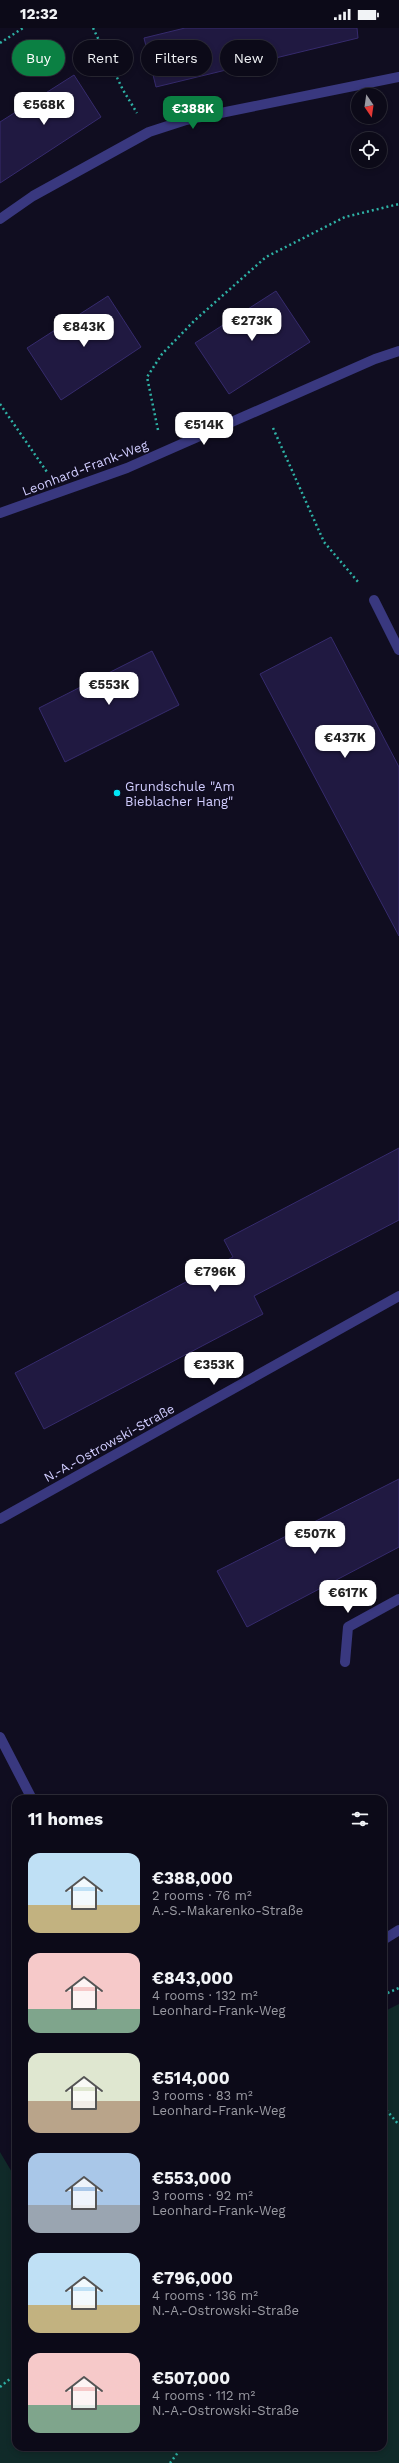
<!DOCTYPE html>
<html lang="en">
<head>
<meta charset="utf-8">
<style>
	:root { --surface:#0c0a18; --page:#151321; --text:#f1f3f6; --muted:#9a9aa2; --line:#2c2b37; --accent:#0b8043 }
	body { margin:0; font-family:"Work Sans",sans-serif; background:var(--page); color:var(--text); height:100vh; display:flex; flex-direction:column; font-size:15px; white-space:nowrap }
	* { box-sizing:border-box; margin:0 }
	p { font-size:13px; color:var(--muted) }
	.icon { flex:none; width:22px; height:22px; fill:none; stroke:currentColor; stroke-width:2; stroke-linecap:round; stroke-linejoin:round }
	.map { position:relative; flex:1; overflow:hidden }
	.panel { position:absolute; left:12px; top:1767px; width:375px; height:656px; display:flex; flex-direction:column; background:var(--surface); border-radius:12px; box-shadow:0 2px 6px #0003,0 0 0 1px var(--line) }
	.panel>* { flex:none }
	.guide { position:absolute; left:12px; top:12px; width:375px; height:36px; display:flex; gap:8px }
	.needle { width:26px; rotate:167deg }
	.controls { position:absolute; left:351px; top:60px; display:grid; gap:8px }
	.controls a { display:grid; place-items:center; width:36px; height:36px; border-radius:50%; background:var(--surface); box-shadow:0 2px 6px #0003,0 0 0 1px var(--line); font-size:20px }
	.price { position:absolute; translate:-50% -34px; padding:0 9px; border-radius:8px; background:#fff; color:#222; font-size:13px; line-height:26px; filter:drop-shadow(0 1px 2px #0008) }
	.price::after { content:''; position:absolute; left:50%; top:24px; width:12px; height:9px; margin-left:-6px; background:inherit; clip-path:polygon(0 0,100% 0,50% 100%) }
	.price.selected { background:var(--accent); color:#fff }
	ul { padding:0; list-style:none }
	li { display:flex; align-items:center; gap:12px; height:100px; padding:0 16px }
	li span { display:grid; place-items:center; flex:none; width:112px; height:80px; border-radius:12px; color:#555 }
	li>.icon { margin-inline-start:auto }
	span .icon { width:48px; height:48px; fill:#fffc; stroke-width:1 }
	li b { font-size:17px }
	h2 { display:flex; justify-content:space-between; align-items:center; height:48px; padding:0 16px; font-size:17px }
	.chip { padding:0 14px; border-radius:18px; background:var(--surface); box-shadow:0 2px 6px #0003,0 0 0 1px var(--line); font-size:14px; line-height:36px }
	.chip.selected { background:var(--accent); color:#fff }
	.status { display:flex; justify-content:space-between; align-items:center; height:28px; padding:0 20px; background:var(--surface); direction:ltr }
	.status svg { height:11px; fill:currentColor }
	.map>svg:first-child { display:block }
	.green { fill:#102a29 }
	.building { fill:#201941; stroke:#362b6d }
	.lines { fill:none; stroke-linecap:round; stroke-linejoin:round }
	.path { stroke:#2eb1a5; stroke-width:2.5; stroke-dasharray:2 3; stroke-linecap:butt }
	.minor { stroke:#39387f; stroke-width:10 }
	.poi-dot { fill:#01e5f6; stroke:#100d20; stroke-width:1.5 }
	.labels { text-anchor:middle; dominant-baseline:central; stroke-width:3; stroke-linejoin:round; paint-order:stroke }
	.street-label { font-size:13px; fill:#d1cdff; stroke:#100d20 }
	.poi-label { font-size:13px; fill:#d1cdff; stroke:#100d20; text-anchor:start }
</style>
</head>
<body>
<div class="status"><b>12:32</b><svg viewBox="0 0 49 12"><path d="M0 12V9h3v3zM5 12V6h3v6zM10 12V3h3v9zM15 12V0h3v12zM26 1h20v11H26zM47 4h2v5h-2z"/></svg></div>
<div class="map">
<svg width="399" height="2435" viewBox="0 0 399 2435">
	<rect width="100%" height="100%" fill="#100d20"/>
	<polygon class="green" points="399,1976 399,2435 0,2435 0,2124 16,2151 16,2419 383,2419 383,1984"/>
	<g class="building">
		<polygon points="185,0 357,0 358,10 156,59 144,10"/>
		<polygon points="74,47 101,89 0,155 0,94"/>
		<polygon points="276,263 310,314 229,366 195,315"/>
		<polygon points="108,268 141,319 61,372 27,320"/>
		<polygon points="331,609 399,739 399,908 260,646"/>
		<polygon points="152,623 179,677 65,734 39,680"/>
		<polygon points="399,1120 399,1192 254,1268 263,1286 44,1401 15,1345 233,1229 224,1212"/>
		<polygon points="399,1451 399,1519 247,1599 217,1543"/>
	</g>
	<g class="lines">
		<g class="path">
			<polyline points="93,0 123,62 137,85"/>
			<polyline points="0,15 23,0"/>
			<polyline points="0,376 47,444"/>
			<polyline points="273,400 324,514 359,555"/>
			<polyline points="158,402 147,349 162,326 194,293 266,229 345,189 399,176"/>
			<polyline points="383,1967 399,1960"/>
			<polyline points="383,2078 399,2097"/>
			<polyline points="0,2359 16,2346"/>
			<polyline points="170,2435 182,2419"/>
		</g>
		<g class="minor">
			<polyline points="0,191 33,168 149,104 186,92 399,49"/>
			<polyline points="0,485 127,440 375,331 399,323"/>
			<polyline points="374,572 399,622"/>
			<polyline points="0,1491 399,1268"/>
			<polyline points="345,1634 348,1599 399,1571"/>
			<polyline points="0,1709 32,1771"/>
			<polyline points="383,1912 399,1902"/>
		</g>
	</g>
	<circle class="poi-dot" cx="117" cy="765" r="4"/>
	<g class="labels">
		<g class="street-label">
			<text transform="translate(85 440) rotate(-21)">Leonhard-Frank-Weg</text>
			<text transform="translate(109 1415) rotate(-29)">N.-A.-Ostrowski-Straße</text>
		</g>
		<g class="poi-label">
			<text x="125" y="758">Grundschule "Am<tspan x="125" dy="15">Bieblacher Hang"</tspan></text>
		</g>
	</g>
</svg>
<div class="controls">
<a><svg class="needle" viewBox="-14 -14 28 28"><path d="M0-13l5 13h-10z" fill="#e53935"/><path d="M0 13l5-13h-10z" fill="#9a9aa2"/></svg></a>
<a><svg class="icon" aria-label="locate" viewBox="0 0 24 24"><circle cx="12" cy="12" r="6"/><path d="M12 2v4M12 18v4M2 12h4M18 12h4"/></svg></a>
</div>
<b class="price" style="left:44px;top:98px">€568K</b>
<b class="price selected" style="left:193px;top:102px">€388K</b>
<b class="price" style="left:252px;top:314px">€273K</b>
<b class="price" style="left:84px;top:320px">€843K</b>
<b class="price" style="left:204px;top:418px">€514K</b>
<b class="price" style="left:109px;top:678px">€553K</b>
<b class="price" style="left:345px;top:731px">€437K</b>
<b class="price" style="left:215px;top:1265px">€796K</b>
<b class="price" style="left:214px;top:1358px">€353K</b>
<b class="price" style="left:315px;top:1527px">€507K</b>
<b class="price" style="left:348px;top:1586px">€617K</b>
<div class="guide">
<a class="chip selected">Buy</a>
<a class="chip">Rent</a>
<a class="chip">Filters</a>
<a class="chip">New</a>
</div>
<section class="panel">
<h2>11 homes<svg class="icon" aria-label="filters" viewBox="0 0 24 24"><path d="M4 7h16M4 17h16"/><circle cx="9" cy="7" r="2"/><circle cx="15" cy="17" r="2"/></svg></h2>
<ul>
<li><span style="background:linear-gradient(#bfe0f5 65%,#c2b280 0)"><svg class="icon" aria-label="home" viewBox="0 0 24 24"><path d="M3 11l9-7 9 7M6 9v11h12V9"/></svg></span><div><b>€388,000</b><p>2 rooms · 76 m²</p><p>A.-S.-Makarenko-Straße</p></div></li>
<li><span style="background:linear-gradient(#f6c9c9 70%,#7fa58c 0)"><svg class="icon" aria-label="home" viewBox="0 0 24 24"><path d="M3 11l9-7 9 7M6 9v11h12V9"/></svg></span><div><b>€843,000</b><p>4 rooms · 132 m²</p><p>Leonhard-Frank-Weg</p></div></li>
<li><span style="background:linear-gradient(#dfe7d0 60%,#b9a48a 0)"><svg class="icon" aria-label="home" viewBox="0 0 24 24"><path d="M3 11l9-7 9 7M6 9v11h12V9"/></svg></span><div><b>€514,000</b><p>3 rooms · 83 m²</p><p>Leonhard-Frank-Weg</p></div></li>
<li><span style="background:linear-gradient(#a9c7e8 65%,#9aa5b1 0)"><svg class="icon" aria-label="home" viewBox="0 0 24 24"><path d="M3 11l9-7 9 7M6 9v11h12V9"/></svg></span><div><b>€553,000</b><p>3 rooms · 92 m²</p><p>Leonhard-Frank-Weg</p></div></li>
<li><span style="background:linear-gradient(#bfe0f5 65%,#c2b280 0)"><svg class="icon" aria-label="home" viewBox="0 0 24 24"><path d="M3 11l9-7 9 7M6 9v11h12V9"/></svg></span><div><b>€796,000</b><p>4 rooms · 136 m²</p><p>N.-A.-Ostrowski-Straße</p></div></li>
<li><span style="background:linear-gradient(#f6c9c9 65%,#7fa58c 0)"><svg class="icon" aria-label="home" viewBox="0 0 24 24"><path d="M3 11l9-7 9 7M6 9v11h12V9"/></svg></span><div><b>€507,000</b><p>4 rooms · 112 m²</p><p>N.-A.-Ostrowski-Straße</p></div></li>
</ul>
</section>
</div>
</body>
</html>
